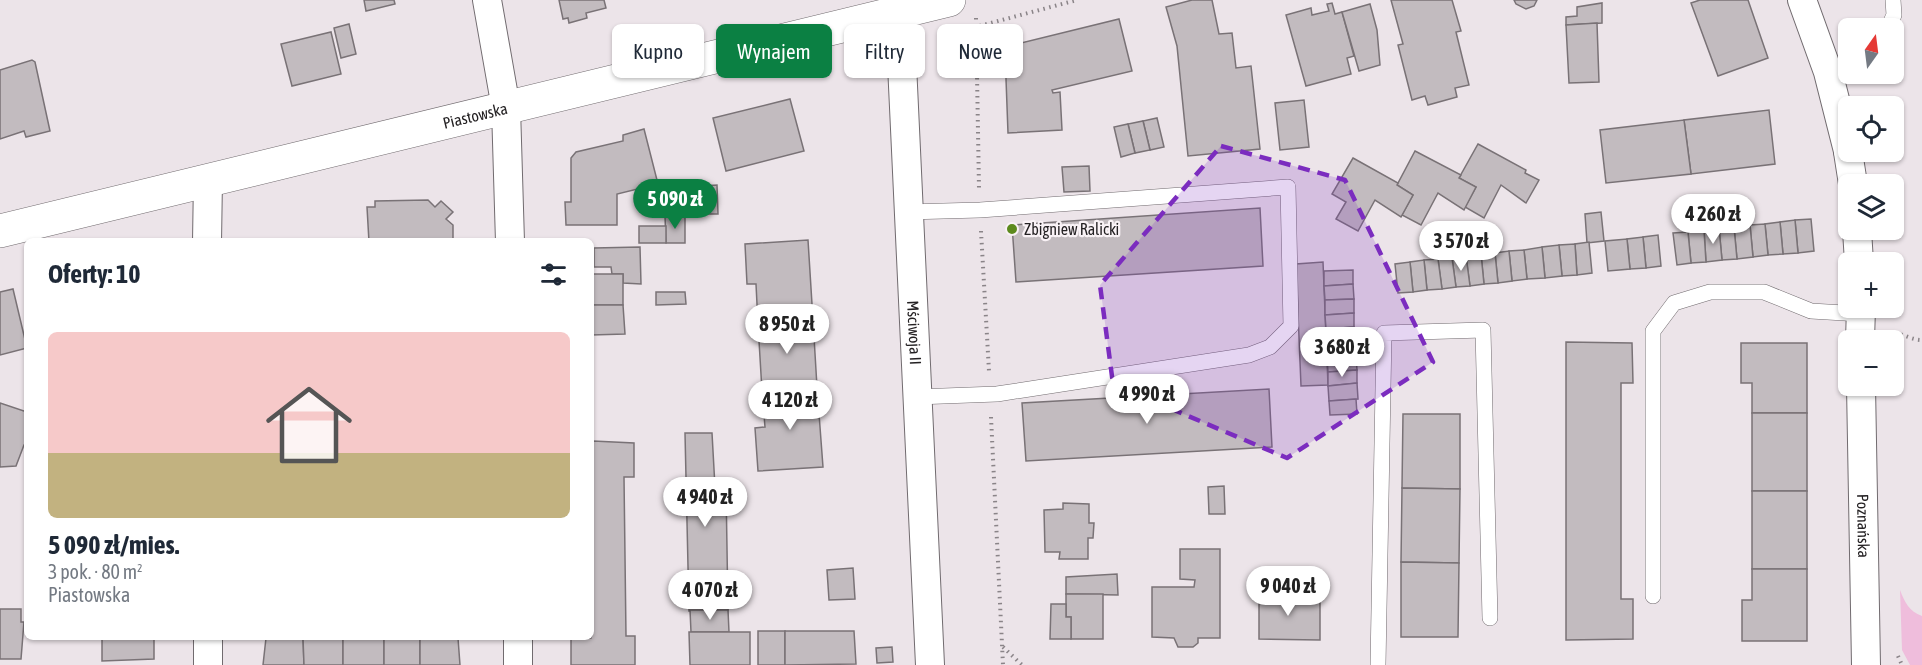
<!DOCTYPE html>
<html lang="pl">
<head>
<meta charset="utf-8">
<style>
	:root { --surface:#fff; --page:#f2f2f3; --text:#1f2937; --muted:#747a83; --accent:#0b8043 }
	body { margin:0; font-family:"Asap Condensed",sans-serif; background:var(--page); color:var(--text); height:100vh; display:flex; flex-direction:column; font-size:22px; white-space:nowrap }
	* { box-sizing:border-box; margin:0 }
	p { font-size:20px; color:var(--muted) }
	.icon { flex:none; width:33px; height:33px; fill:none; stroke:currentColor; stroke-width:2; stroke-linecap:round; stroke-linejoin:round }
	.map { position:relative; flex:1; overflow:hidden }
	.panel { position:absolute; left:24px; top:238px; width:570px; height:402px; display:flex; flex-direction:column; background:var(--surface); border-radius:9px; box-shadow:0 2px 4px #0004 }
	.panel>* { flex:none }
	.guide { position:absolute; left:612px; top:24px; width:570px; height:54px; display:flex; gap:12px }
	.needle { width:39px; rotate:14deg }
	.tools { position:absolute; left:1838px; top:18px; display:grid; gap:12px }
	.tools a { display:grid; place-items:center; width:66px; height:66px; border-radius:9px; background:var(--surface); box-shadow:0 2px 4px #0004; font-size:30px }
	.price { position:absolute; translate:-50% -51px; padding:0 14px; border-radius:21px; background:#fff; color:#222; font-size:20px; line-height:39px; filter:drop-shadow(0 2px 3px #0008) }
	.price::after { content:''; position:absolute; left:50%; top:36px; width:18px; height:14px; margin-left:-9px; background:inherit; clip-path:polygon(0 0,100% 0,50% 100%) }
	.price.active { background:var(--accent); color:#fff }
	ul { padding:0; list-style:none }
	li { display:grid; align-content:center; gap:12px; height:318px; padding:0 24px }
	li span { display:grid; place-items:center; height:186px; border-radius:9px; color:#555 }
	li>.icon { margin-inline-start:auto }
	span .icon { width:108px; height:108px; fill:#fffc; stroke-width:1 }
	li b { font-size:26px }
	h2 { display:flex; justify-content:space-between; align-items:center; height:72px; padding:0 24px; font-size:26px }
	.pill { padding:0 21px; border-radius:9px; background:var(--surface); box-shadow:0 2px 4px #0004; font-size:21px; line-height:54px }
	.pill.active { background:var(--accent); color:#fff }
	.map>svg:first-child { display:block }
	.green { fill:#efbddc }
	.building { fill:#c2bbbf; stroke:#797276; stroke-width:1.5 }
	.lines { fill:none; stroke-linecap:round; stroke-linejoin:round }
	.lane-casing { stroke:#716b6f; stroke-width:16 }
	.street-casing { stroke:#716b6f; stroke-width:30 }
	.secondary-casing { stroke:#716b6f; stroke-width:34 }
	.path { stroke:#8a8488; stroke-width:4; stroke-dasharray:1.5 4.5; stroke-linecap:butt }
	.lane { stroke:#fff; stroke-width:15 }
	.street { stroke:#fff; stroke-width:28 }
	.secondary { stroke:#fff; stroke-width:33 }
	.marked { fill:#7b2cbf; fill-opacity:0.2; stroke:#7b2cbf; stroke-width:4.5; stroke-dasharray:12 8; stroke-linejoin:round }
	.poi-dot { fill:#5c8a1d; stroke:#f9f2f6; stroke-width:2 }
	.labels { text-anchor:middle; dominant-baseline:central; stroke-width:4.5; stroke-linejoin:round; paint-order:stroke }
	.street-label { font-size:16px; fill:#242123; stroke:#f9f2f6 }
	.poi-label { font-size:16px; fill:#242123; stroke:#f9f2f6; text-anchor:start }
</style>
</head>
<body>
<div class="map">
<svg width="1922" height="665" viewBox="0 0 1922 665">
	<rect width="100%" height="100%" fill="#ece4e9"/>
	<path class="green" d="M1900 590C1905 603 1909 611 1922 616V665H1910L1902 650Z"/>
	<g class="building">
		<polygon points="364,0 394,0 395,4 366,11"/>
		<polygon points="559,0 604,0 606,8 586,13 587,18 569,23 568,18 563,19"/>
		<polygon points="1192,0 1212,0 1219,34 1232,33 1236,68 1251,66 1260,149 1188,156 1177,46 1166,7"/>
		<polygon points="1391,0 1452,0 1461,31 1456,32 1469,85 1455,88 1457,97 1428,105 1425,96 1412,100 1398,45 1403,44"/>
		<polygon points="1514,0 1537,0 1534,6 1526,9 1516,4"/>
		<polygon points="1700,0 1748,0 1768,58 1718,76 1691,3"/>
		<polygon points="1332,3 1335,14 1342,12 1354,56 1347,58 1351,74 1306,86 1286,15 1311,8 1312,15 1329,11 1327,4"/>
		<polygon points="1602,3 1602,23 1566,25 1566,17 1577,16 1577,7"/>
		<polygon points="1370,4 1377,30 1380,65 1359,71 1342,12"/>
		<polygon points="1119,19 1132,71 1052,90 1053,93 1060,92 1062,130 1008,133 1005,52 1009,46"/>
		<polygon points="1597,23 1599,82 1569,83 1566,25"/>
		<polygon points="349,24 356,54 341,58 334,28"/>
		<polygon points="331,32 341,74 292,86 281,44"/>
		<polygon points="32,60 35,62 50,131 26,137 24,131 0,139 0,70"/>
		<polygon points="790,99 804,151 726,171 713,118"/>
		<polygon points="1304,100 1309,147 1280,150 1275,103"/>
		<polygon points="1769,110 1775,164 1691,174 1684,120"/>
		<polygon points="1157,118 1164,147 1150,150 1143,121"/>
		<polygon points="1684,120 1691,174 1606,183 1600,130"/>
		<polygon points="1143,121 1150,150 1135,153 1128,124"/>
		<polygon points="1128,124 1135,153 1121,157 1114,127"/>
		<polygon points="644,129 658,184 617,194 617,225 566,225 565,202 571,202 571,158 576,152 623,141 623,135"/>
		<polygon points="1478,144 1526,170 1525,173 1539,180 1526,203 1501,185 1484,218 1465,207 1476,187 1459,178"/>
		<polygon points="1415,151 1461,175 1459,178 1476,187 1464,210 1438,193 1421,225 1402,215 1413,195 1397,185"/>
		<polygon points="1353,158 1398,183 1397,185 1413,195 1401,217 1375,200 1358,231 1336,219 1346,202 1332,194"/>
		<polygon points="1089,166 1090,191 1064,192 1062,167"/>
		<polygon points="717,185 718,214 702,214 702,186"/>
		<polygon points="687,186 702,186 702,214 688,214"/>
		<polygon points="428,200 435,207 441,201 453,212 446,219 453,225 453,242 369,242 367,207 375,207 375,201"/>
		<polygon points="1260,208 1263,266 1016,282 1012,225"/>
		<polygon points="1601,212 1604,241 1587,243 1585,214"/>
		<polygon points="665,216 685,217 685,243 666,243"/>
		<polygon points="1811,219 1814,251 1798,253 1795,220"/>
		<polygon points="1795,220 1798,253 1783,254 1780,222"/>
		<polygon points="1780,222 1783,254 1768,255 1765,224"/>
		<polygon points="1765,224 1768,255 1753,257 1750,225"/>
		<polygon points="1750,225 1753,257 1737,259 1734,227"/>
		<rect x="639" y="226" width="27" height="17"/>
		<polygon points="1734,227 1737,259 1722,260 1719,228"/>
		<polygon points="1719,228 1722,260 1706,262 1704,230"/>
		<polygon points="1704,230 1706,262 1691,263 1688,232"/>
		<polygon points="1688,232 1691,263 1677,265 1673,233"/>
		<polygon points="1658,235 1661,266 1646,268 1643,237"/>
		<polygon points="1643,237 1646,268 1630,269 1627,239"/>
		<polygon points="1627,239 1630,269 1608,271 1605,241"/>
		<polygon points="808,240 813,320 758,324 756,284 747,284 745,244"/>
		<polygon points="1589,242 1592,273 1577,275 1575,244"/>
		<polygon points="1575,244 1577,275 1562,276 1559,245"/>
		<polygon points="1559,245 1562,276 1545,278 1542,247"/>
		<polygon points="640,247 641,284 623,283 623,274 612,274 611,267 594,267 594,248"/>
		<polygon points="1542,247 1545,278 1527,279 1524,250"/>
		<polygon points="1524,250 1527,279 1512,281 1509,251"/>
		<polygon points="1509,251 1512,281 1498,283 1495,253"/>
		<polygon points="1495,253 1498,283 1484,284 1481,254"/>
		<polygon points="1481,254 1484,284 1470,286 1466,256"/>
		<polygon points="1466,256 1470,286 1456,287 1452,258"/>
		<polygon points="1452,258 1456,287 1442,289 1438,259"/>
		<polygon points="1438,259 1442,289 1427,290 1424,260"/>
		<polygon points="1424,260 1427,290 1413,292 1410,262"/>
		<polygon points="1323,262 1328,385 1301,386 1296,264"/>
		<polygon points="1410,262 1413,292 1398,293 1395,264"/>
		<polygon points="1353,270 1353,284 1324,286 1324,271"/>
		<rect x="591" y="274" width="32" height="31"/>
		<polygon points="1353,284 1354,299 1325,300 1324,286"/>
		<polygon points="13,289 27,348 0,355 0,292"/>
		<polygon points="656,292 685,292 686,304 656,305"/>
		<polygon points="1354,299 1354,313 1325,315 1325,300"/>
		<polygon points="591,305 623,305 625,334 591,335"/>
		<polygon points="1354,313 1354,327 1326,329 1325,315"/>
		<polygon points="813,320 817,387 762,391 758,324"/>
		<polygon points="1354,327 1355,341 1326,343 1326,329"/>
		<polygon points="1355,341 1356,355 1327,357 1326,343"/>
		<polygon points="1566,342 1632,343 1633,383 1621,383 1621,599 1633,599 1633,639 1566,640"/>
		<polygon points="1741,343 1807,343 1807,413 1752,413 1752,383 1741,383"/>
		<polygon points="1356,355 1357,370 1328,372 1327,357"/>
		<polygon points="1357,370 1357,383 1328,386 1328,372"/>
		<polygon points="1357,383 1358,399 1329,401 1328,386"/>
		<polygon points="817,387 823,467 758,471 755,428 765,427 762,391"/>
		<polygon points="1269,389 1272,447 1026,461 1022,403"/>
		<polygon points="1356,399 1357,414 1330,415 1329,401"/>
		<polygon points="0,403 27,412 27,445 24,445 16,466 0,467"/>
		<rect x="1752" y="413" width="55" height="78"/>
		<polygon points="1403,414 1460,414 1460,489 1402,488"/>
		<polygon points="685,433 712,433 715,487 726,487 728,610 689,611"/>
		<polygon points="593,441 634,443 634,477 624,477 626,636 635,636 635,665 571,665 571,638 591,638 591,443"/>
		<polygon points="1224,486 1225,514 1209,514 1208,487"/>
		<polygon points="1402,488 1460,489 1459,563 1401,562"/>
		<rect x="1752" y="491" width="55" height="78"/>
		<polygon points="1063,503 1089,504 1089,523 1094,523 1093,538 1088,538 1088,559 1059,559 1060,552 1045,552 1044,510 1063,509"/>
		<polygon points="1180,549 1220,549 1220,638 1198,638 1198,643 1193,647 1178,647 1174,638 1152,637 1152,587 1194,587 1195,580 1180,579"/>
		<polygon points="1401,562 1459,563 1458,637 1401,637"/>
		<polygon points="853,568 855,599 829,600 827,570"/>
		<polygon points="1752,569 1807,569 1807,641 1742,641 1742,600 1752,600"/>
		<polygon points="1117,574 1118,595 1066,594 1066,577"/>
		<polygon points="1259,586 1275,587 1275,597 1320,597 1320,640 1259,639"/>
		<polygon points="1066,594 1103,594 1103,639 1071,639 1071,617 1066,617"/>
		<polygon points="1051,604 1066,604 1066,617 1071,617 1071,639 1050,639"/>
		<polygon points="0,609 21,609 21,622 24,622 21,659 0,659"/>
		<polygon points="690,610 728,610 729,632 691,632"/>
		<rect x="758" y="631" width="27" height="34"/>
		<polygon points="785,631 854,631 856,664 785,665"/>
		<polygon points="689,632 750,632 750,665 690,665"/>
		<polygon points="102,638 154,638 154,659 102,661"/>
		<polygon points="266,638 303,638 304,665 263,665"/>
		<polygon points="303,638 343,638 343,665 304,665"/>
		<rect x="343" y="638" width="41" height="27"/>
		<rect x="384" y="638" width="36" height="27"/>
		<polygon points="420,638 458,638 460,665 420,665"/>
		<polygon points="892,647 893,662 877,663 876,648"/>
	</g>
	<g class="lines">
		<g class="lane-casing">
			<g id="lane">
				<polyline points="1888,28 1894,15 1893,0"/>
				<polyline points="1828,72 1848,65"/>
				<polyline points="907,212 980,210 1288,187 1291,326 1270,347 1249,355 997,394 916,397"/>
				<polyline points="1653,596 1653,331 1674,303 1710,292 1764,292 1811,311 1861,314"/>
				<polyline points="1378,665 1384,333 1483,330 1490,618"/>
			</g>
		</g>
		<g class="street-casing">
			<g id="street">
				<polyline points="487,0 506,108 510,242"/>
				<path id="s1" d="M899 0 930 665"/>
				<polyline points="1802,0 1828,72 1848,151"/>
				<polyline points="1848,152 1853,184"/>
				<polyline points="1857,230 1859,262"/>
				<polyline points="207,242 208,179"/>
				<polyline points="1860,340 1861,308"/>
				<path id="s2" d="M1861 386 1866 665"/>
				<polyline points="208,638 208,665"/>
				<polyline points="518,638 518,665"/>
			</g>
		</g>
		<g class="secondary-casing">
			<g id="secondary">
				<path id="s3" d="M0 231 949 0"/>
			</g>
		</g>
		<g class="path">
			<polyline points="976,18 979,188"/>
			<polyline points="968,29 1077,0"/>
			<polyline points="1893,61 1901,48"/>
			<polyline points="1867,79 1877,74"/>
			<polyline points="981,231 989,371"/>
			<path d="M1889 333C1902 332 1910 340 1922 340"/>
			<polyline points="991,417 1003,665"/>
			<polyline points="1003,647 1022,665"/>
			<polyline points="1898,656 1902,665"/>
		</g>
		<use href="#lane" class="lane"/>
		<use href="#street" class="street"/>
		<use href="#secondary" class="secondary"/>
	</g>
	<path class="marked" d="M1221 146 1345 180 1433 362 1287 458 1113 384 1100 285Z"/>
	<circle class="poi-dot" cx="1012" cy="229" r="6"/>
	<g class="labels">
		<g class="street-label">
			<text stroke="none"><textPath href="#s3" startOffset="489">Piastowska</textPath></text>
			<text stroke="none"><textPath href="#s1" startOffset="333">Mściwoja II</textPath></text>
			<text stroke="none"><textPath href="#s2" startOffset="140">Poznańska</textPath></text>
		</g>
		<g class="poi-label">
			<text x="1024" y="229">Zbigniew Ralicki</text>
		</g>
	</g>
</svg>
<div class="tools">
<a><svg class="needle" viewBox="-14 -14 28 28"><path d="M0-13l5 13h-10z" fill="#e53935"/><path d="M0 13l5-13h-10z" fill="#747a83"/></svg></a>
<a><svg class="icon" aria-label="locate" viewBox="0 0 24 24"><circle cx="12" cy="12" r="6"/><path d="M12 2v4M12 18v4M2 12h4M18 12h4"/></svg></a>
<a><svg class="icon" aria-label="layers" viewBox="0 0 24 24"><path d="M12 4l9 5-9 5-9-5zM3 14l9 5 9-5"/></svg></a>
<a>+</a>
<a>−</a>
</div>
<b class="price active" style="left:675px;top:230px">5 090 zł</b>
<b class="price" style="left:1713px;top:245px">4 260 zł</b>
<b class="price" style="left:1461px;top:272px">3 570 zł</b>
<b class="price" style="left:787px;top:355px">8 950 zł</b>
<b class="price" style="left:1342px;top:378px">3 680 zł</b>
<b class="price" style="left:1147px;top:425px">4 990 zł</b>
<b class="price" style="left:790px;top:431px">4 120 zł</b>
<b class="price" style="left:705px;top:528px">4 940 zł</b>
<b class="price" style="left:1288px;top:617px">9 040 zł</b>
<b class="price" style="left:710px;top:621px">4 070 zł</b>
<div class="guide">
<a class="pill">Kupno</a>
<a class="pill active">Wynajem</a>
<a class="pill">Filtry</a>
<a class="pill">Nowe</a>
</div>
<section class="panel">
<h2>Oferty: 10<svg class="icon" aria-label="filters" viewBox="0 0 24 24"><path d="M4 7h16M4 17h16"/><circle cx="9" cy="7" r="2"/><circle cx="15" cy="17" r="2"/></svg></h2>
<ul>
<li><span style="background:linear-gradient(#f6c9c9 65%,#c2b280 0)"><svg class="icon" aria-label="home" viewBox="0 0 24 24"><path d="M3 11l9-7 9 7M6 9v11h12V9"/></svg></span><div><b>5 090 zł/mies.</b><p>3 pok. · 80 m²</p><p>Piastowska</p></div></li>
</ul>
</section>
</div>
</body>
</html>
